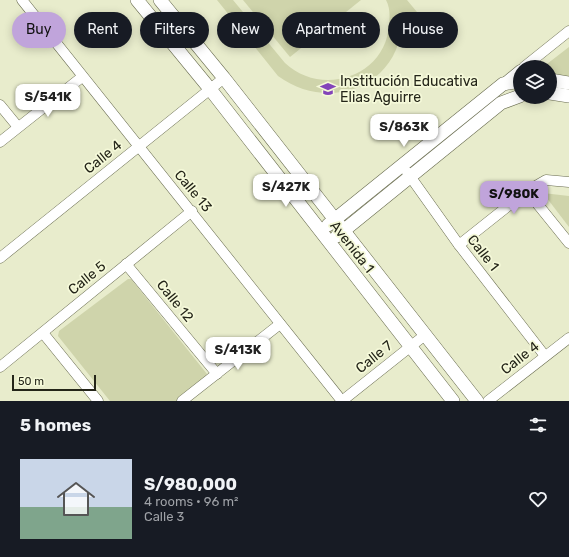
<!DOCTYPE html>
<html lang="en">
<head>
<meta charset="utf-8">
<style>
	:root { --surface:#171b24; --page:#242831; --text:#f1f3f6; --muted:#9ea1a6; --line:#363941; --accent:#c0a4db }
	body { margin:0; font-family:Rubik,sans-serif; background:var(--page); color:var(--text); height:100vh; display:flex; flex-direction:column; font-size:15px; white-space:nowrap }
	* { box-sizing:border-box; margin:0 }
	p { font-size:13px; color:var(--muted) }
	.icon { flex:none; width:22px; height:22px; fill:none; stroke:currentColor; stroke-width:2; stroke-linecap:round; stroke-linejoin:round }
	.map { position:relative; height:401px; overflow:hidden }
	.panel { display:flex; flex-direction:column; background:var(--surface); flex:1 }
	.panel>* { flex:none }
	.banner { position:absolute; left:12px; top:12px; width:545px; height:36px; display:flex; gap:8px }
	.fabs { position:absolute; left:513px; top:60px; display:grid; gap:8px }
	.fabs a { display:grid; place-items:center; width:44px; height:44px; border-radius:50%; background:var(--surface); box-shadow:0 2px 10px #0003; font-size:20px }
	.scale { position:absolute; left:12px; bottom:10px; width:84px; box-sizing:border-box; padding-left:4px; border:2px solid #242519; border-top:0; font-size:11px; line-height:14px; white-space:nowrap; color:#242519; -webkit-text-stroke:3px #f5f9d9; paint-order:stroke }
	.price { position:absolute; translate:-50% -34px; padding:0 9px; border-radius:8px; background:#fff; color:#222; font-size:13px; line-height:26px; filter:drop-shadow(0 1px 2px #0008) }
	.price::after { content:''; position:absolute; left:50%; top:24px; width:12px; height:9px; margin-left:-6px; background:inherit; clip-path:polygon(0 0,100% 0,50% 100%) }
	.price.current { background:var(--accent); color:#111 }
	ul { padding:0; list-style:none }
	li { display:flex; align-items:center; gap:12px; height:100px; padding:0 20px }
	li+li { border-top:1px solid var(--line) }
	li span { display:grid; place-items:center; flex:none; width:112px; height:80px; border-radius:0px; color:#555 }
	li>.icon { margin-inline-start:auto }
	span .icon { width:48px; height:48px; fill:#fffc; stroke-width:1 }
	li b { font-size:17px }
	h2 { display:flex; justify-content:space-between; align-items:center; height:48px; padding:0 20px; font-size:17px }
	.tag { padding:0 14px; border-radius:18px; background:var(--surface); box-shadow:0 2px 10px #0003; font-size:14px; line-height:36px }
	.tag.current { background:var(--accent); color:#111 }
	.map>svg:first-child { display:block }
	.green { fill:#cfd4ab }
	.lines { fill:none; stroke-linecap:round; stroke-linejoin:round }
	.minor-casing { stroke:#686b4f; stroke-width:11 }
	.tertiary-casing { stroke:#686b4f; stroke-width:14 }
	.minor { stroke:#fff; stroke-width:10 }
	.tertiary { stroke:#fff; stroke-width:13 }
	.labels { text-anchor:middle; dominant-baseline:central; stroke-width:3.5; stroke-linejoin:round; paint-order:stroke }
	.poi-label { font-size:14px; fill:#242519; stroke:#f5f9d9; text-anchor:start }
	.street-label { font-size:14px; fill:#242519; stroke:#f5f9d9 }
</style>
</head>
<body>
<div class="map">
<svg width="569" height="401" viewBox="0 0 569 401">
	<rect width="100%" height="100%" fill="#e8eccc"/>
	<g class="green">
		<path d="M217 0H233L285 63C322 98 387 76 389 24 390 17 390 7 386 0H407L417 12 406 20 402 16C404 84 331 115 278 76Z"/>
		<polygon points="243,0 361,0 290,57"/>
		<polygon points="569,47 569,77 550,74 550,67 543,67"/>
		<polygon points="543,193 569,196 569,227"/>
		<polygon points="128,279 131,279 207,374 205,379 176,401 110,401 58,336 59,331"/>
	</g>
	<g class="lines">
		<g class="minor-casing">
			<g id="minor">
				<polyline points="22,0 342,401"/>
				<polyline points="524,67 569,31"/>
				<polyline points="503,84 520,70"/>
				<polyline points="0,105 18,127"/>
				<polyline points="0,142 82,77"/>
				<polyline points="407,172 459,245 545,356"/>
				<polyline points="527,191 569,243"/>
				<polyline points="459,245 527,191 546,180 569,182"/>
				<polyline points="0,258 224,78"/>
				<polyline points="126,264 217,374"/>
				<polyline points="43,333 98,401"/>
				<polyline points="0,367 192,211"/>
				<polyline points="182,401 280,324"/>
				<polyline points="342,401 425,335"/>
				<polyline points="488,401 569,338"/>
			</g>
		</g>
		<g class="tertiary-casing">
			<g id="tertiary">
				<polyline points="137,0 210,89 453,401"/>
				<polyline points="160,0 224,78 477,401"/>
				<polyline points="550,80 569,83"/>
				<polyline points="550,93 569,96"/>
				<polyline points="328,225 503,84 520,81"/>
				<polyline points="337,236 501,103 520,96"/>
			</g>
		</g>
		<use href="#minor" class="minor"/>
		<use href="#tertiary" class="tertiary"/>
	</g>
	<defs>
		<g id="school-bare" transform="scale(1.2)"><path d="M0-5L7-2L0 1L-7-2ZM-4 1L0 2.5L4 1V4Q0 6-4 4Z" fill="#8344b9" stroke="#f5f9d9" stroke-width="2.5" paint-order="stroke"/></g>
	</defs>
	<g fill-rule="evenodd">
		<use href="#school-bare" x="328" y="89"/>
	</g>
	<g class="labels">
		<g class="poi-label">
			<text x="340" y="81">Institución Educativa<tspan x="340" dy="16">Elias Aguirre</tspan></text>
		</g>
		<g class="street-label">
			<text transform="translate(103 157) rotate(-39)">Calle 4</text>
			<text transform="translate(193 191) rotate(50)">Calle 13</text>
			<text transform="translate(352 247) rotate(52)">Avenida 1</text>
			<text transform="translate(483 253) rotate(52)">Calle 1</text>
			<text transform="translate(87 278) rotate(-39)">Calle 5</text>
			<text transform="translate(175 301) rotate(51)">Calle 12</text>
			<text transform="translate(374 357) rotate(-39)">Calle 7</text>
			<text transform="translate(520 358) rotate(-38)">Calle 4</text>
		</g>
	</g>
</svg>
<div class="fabs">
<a><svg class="icon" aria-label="layers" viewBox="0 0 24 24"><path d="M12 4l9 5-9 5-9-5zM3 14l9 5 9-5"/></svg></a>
</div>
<div class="scale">50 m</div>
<b class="price" style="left:48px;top:118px">S/541K</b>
<b class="price" style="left:404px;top:148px">S/863K</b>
<b class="price" style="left:286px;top:208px">S/427K</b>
<b class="price current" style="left:514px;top:215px">S/980K</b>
<b class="price" style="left:238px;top:371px">S/413K</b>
<div class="banner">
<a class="tag current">Buy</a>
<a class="tag">Rent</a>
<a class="tag">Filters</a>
<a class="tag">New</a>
<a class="tag">Apartment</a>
<a class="tag">House</a>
</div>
</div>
<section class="panel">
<h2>5 homes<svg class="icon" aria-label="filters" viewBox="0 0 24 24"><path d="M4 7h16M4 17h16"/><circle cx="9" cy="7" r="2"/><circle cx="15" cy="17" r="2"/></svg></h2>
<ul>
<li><span style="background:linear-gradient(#c9d6e8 60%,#7fa58c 0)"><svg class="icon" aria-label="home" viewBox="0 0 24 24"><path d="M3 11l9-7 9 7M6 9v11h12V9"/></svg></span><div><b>S/980,000</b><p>4 rooms · 96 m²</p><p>Calle 3</p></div><svg class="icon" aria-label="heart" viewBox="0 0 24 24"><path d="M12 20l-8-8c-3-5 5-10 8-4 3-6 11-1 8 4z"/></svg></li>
</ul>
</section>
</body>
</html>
